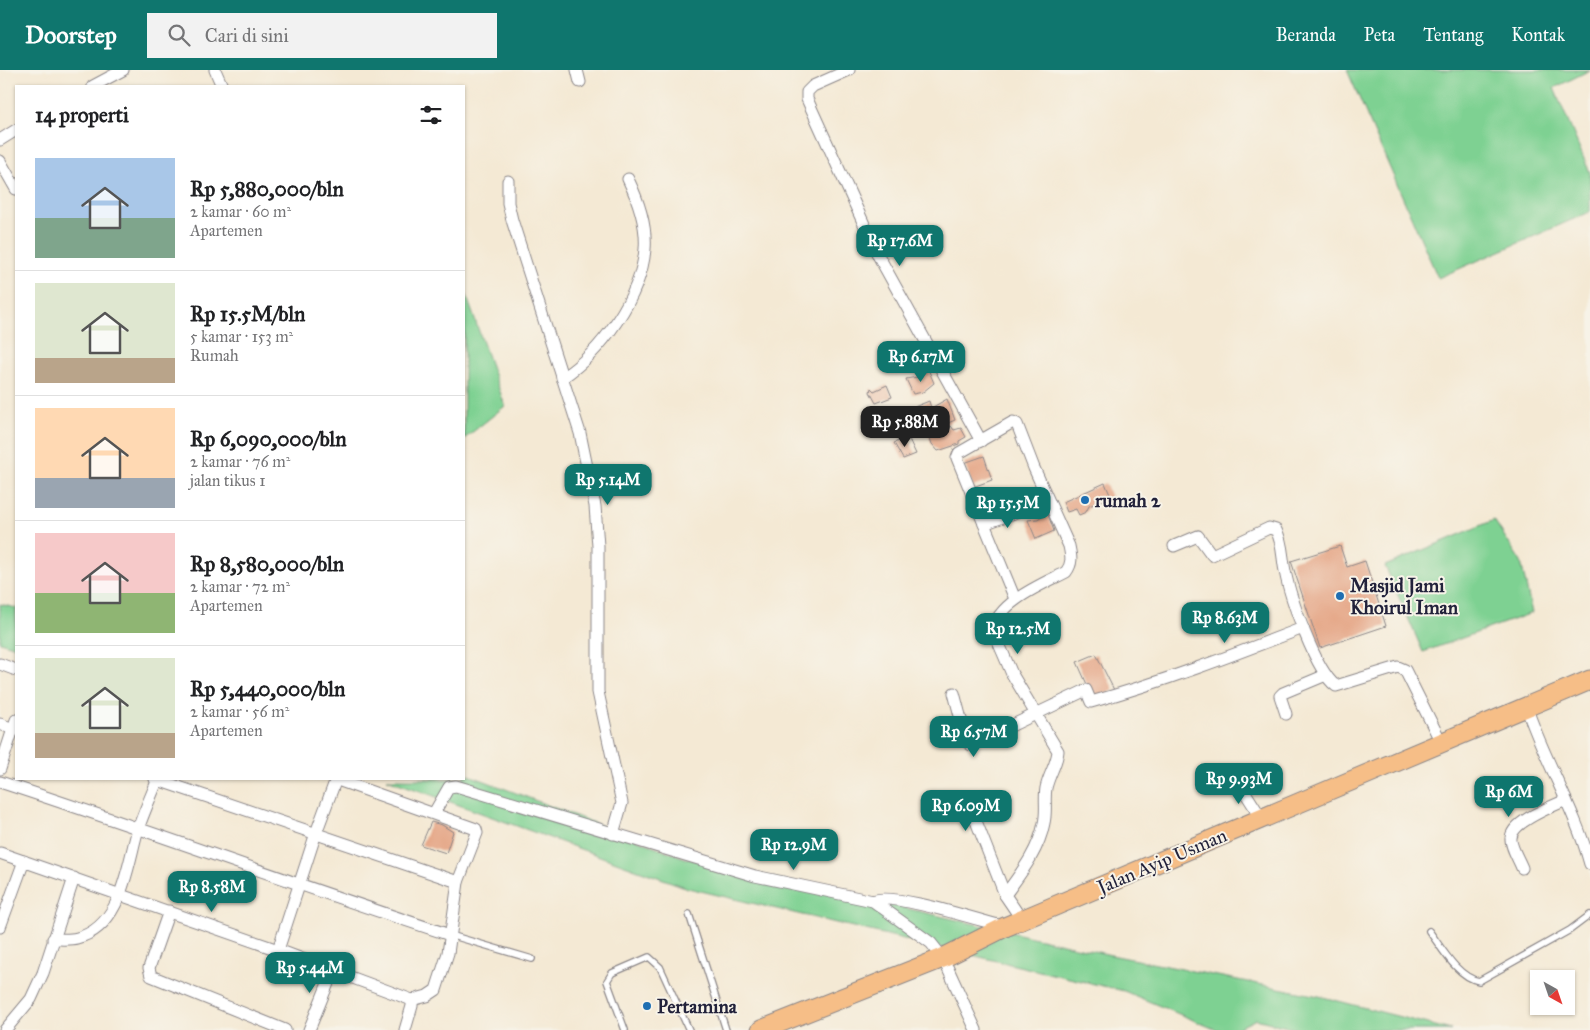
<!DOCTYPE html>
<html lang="id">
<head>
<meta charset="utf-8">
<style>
	:root { --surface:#fff; --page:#f2f2f2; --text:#202124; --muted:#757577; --line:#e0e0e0; --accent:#0f766e }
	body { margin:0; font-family:"IM FELL Great Primer",serif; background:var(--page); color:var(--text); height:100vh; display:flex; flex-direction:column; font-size:19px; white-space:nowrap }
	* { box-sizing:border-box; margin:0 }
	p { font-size:16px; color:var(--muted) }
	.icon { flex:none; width:28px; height:28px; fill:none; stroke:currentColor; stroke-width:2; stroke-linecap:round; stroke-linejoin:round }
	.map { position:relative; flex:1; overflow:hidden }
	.side { position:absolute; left:15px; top:15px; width:450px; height:695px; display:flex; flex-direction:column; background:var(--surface); border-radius:0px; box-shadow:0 1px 4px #0004 }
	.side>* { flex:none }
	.needle { width:32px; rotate:140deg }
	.buttons { position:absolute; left:1530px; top:900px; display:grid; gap:10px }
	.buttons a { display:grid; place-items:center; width:45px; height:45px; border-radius:0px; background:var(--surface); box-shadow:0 1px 4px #0004; font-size:25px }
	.price { position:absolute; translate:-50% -42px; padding:0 11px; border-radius:10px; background:var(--accent); color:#fff; font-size:16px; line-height:32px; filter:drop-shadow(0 1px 2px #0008) }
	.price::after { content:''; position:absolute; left:50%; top:30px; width:15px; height:11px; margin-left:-8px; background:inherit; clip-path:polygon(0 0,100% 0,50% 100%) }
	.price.active { background:#222; color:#fff }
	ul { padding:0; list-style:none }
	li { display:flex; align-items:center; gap:15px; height:125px; padding:0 20px }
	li+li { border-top:1px solid var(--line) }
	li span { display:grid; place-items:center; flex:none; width:140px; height:100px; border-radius:0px; color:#555 }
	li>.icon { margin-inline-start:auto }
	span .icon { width:60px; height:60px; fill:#fffc; stroke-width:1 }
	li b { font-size:21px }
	h2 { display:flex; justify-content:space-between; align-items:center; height:60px; padding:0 20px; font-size:21px }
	header { display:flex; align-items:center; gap:30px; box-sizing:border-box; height:70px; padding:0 25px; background:var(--accent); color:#fff }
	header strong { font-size:24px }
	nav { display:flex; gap:28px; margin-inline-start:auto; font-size:18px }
	.search { width:350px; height:45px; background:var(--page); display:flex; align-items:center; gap:12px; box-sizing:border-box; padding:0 18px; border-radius:0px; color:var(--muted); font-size:19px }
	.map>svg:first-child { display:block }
	.green { fill:#7ed192; stroke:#507a66 }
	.building { fill:#e5a686 }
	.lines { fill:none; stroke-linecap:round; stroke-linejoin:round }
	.lane-casing { stroke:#8b8688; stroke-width:8 }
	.street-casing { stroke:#8b8688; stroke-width:13 }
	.primary-casing { stroke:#8b8688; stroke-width:21 }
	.lane { stroke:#fff; stroke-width:5.5 }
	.street { stroke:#fff; stroke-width:11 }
	.primary { stroke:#f6be87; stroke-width:19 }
	.poi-dot { fill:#1f6fb2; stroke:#f7f3e8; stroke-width:2 }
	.labels { text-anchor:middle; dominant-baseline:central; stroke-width:4; stroke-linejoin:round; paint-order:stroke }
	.poi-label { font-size:19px; font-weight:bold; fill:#22223b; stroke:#f7f3e8; text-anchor:start }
	.street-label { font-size:19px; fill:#22223b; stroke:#f7f3e8 }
</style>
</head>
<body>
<header>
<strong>Doorstep</strong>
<div class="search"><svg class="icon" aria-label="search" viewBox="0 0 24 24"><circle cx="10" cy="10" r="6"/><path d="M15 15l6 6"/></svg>Cari di sini</div>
<nav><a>Beranda</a><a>Peta</a><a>Tentang</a><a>Kontak</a></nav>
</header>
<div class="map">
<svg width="1590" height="960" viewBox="0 0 1590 960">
	<rect width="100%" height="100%" fill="#f7f3e8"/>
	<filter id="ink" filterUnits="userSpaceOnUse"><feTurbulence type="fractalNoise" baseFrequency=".02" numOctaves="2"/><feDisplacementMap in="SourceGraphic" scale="10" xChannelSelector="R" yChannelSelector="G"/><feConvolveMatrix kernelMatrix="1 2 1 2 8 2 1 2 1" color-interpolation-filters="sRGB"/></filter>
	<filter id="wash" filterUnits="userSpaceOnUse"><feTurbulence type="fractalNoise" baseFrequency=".0096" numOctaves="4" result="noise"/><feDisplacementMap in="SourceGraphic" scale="20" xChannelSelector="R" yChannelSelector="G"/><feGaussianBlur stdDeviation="1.12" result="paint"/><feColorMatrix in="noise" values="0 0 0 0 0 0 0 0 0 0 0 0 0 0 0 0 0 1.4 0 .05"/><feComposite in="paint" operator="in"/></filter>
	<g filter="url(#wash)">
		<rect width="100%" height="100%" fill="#f4e9d4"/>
		<g class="green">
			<polygon points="1347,0 1590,0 1554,18 1590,103 1590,142 1438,208"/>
			<polygon points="464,224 466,224 505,336 464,369"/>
			<polygon points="1494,450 1521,492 1532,543 1423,582 1385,496"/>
			<polygon points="0,534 16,538 16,577 0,572"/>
			<polygon points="464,703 685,788 1111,885 1319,926 1451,960 1298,960 1256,949 1234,960 1217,960 1124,921 688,818 387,709 464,709"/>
		</g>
		<g id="blocks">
			<g class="building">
				<polygon points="928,299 934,313 923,322 913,324 906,309 917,307"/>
				<polygon points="887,315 892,327 876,333 870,322 871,318 874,321"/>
				<polygon points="947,329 955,350 939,357 933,337"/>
				<polygon points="929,331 931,338 916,345 912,338"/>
				<polygon points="932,340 938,356 923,362 916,347"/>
				<polygon points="951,356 954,360 961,358 966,367 959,371 959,374 938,381 932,374 928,363"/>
				<polygon points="908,367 916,384 903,389 894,373"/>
				<polygon points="984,386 992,410 973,417 964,393"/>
				<polygon points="1105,413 1111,427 1089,436 1086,442 1079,445 1076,439 1067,442 1063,432"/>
				<polygon points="1047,442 1054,461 1036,469 1028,450 1038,449"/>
				<polygon points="1340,476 1347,497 1365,491 1386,556 1320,578 1291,491"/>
				<polygon points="1096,584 1114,620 1094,630 1077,592"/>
				<polygon points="431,752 442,755 453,762 446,783 421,775"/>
			</g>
		</g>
	</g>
	<g filter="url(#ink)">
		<use href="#blocks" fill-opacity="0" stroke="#8b8688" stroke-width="1"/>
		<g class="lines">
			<g class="lane-casing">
				<g id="lane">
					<polyline points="689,844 726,960"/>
					<path d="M1429 861C1442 878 1457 907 1479 911L1570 860 1590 845"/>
					<polyline points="450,865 532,889"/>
					<polyline points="625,960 607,911 612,903 649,887 660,897 689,960"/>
				</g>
			</g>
			<g class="street-casing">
				<g id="street">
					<polyline points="215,0 222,16"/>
					<polyline points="577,0 580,12"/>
					<polyline points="849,0 813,16 807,22 807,29 878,185 981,371"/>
					<polyline points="93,16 123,0"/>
					<polyline points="0,70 16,60"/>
					<polyline points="0,91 16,119"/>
					<polyline points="508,111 508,133 512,150 580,363 595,436 598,476 598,622 622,733 613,764"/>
					<path d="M562 308C601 282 641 227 645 179 647 156 638 130 628 109"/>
					<polyline points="984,454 1022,440"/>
					<path d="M1174 476 1198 466 1212 485 1269 458 1276 460C1283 473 1282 487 1285 501 1290 527 1316 602 1336 616L1398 597 1405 600 1441 672"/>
					<path d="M1015 529 957 388 959 383 1013 352 1017 354 1034 398 1069 476C1071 486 1073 493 1066 502 1043 514 998 532 993 560L1012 604 1058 681C1057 694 1049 704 1046 718 1044 729 1047 741 1044 753 1039 780 1021 803 1005 825L1022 850"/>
					<polyline points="0,594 16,600"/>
					<path d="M954 623 967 672 971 675 1086 620 1091 632C1163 612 1233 585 1303 558"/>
					<path d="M1526 636C1544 690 1575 739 1590 794"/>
					<polyline points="1286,644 1280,626 1283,623 1326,605"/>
					<polyline points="0,654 16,660"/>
					<polyline points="0,699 16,650"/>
					<polyline points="1236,708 1262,749"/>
					<polyline points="155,709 458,812"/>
					<path d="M0 712C151 761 299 816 450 865"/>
					<polyline points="434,743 449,717 456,716 755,806 873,831 931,873 943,888 976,960"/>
					<polyline points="974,746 1005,825"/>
					<polyline points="0,783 278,880 412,930 427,926 436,920 448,883 458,812 477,763 476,759 335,709"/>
					<path d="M1522 798C1519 790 1510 776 1511 768 1512 751 1553 736 1566 730"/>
					<path d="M873 831C890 821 981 851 1005 857"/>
					<polyline points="169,841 149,898 151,906 285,960"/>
					<polyline points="0,857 24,791"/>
					<path d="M53 869C61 869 70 870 77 868 122 857 127 796 138 759 144 742 151 726 158 709"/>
					<polyline points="278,880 316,763 336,709"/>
					<polyline points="5,960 31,929 43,903 74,808"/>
					<polyline points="309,960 333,901"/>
					<polyline points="405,960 412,936 412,930"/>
				</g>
			</g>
			<g class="primary-casing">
				<polyline id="primary" points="761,960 943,888 1005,857 1590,610"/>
			</g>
			<use href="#lane" class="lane"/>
			<use href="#street" class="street"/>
			<use href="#primary" class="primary"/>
		</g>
	</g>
	<g class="poi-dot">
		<circle cx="1085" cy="430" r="5"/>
		<circle cx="1340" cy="526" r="5"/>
		<circle cx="647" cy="936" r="5"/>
	</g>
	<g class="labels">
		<g class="poi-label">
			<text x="1095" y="430">rumah 2</text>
			<text x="1350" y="515">Masjid Jami<tspan x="1350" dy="22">Khoirul Iman</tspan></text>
			<text x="657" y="936">Pertamina</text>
		</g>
		<g class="street-label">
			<text transform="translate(1162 791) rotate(-23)">Jalan Ayip Usman</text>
		</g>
	</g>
</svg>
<div class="buttons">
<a><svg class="needle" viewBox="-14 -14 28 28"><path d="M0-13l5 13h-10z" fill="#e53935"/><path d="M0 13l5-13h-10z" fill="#757577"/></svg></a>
</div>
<b class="price" style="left:900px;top:197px">Rp 17.6M</b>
<b class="price" style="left:921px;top:313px">Rp 6.17M</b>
<b class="price active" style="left:905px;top:378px">Rp 5.88M</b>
<b class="price" style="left:608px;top:436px">Rp 5.14M</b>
<b class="price" style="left:1008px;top:459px">Rp 15.5M</b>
<b class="price" style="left:1225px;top:574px">Rp 8.63M</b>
<b class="price" style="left:1018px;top:585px">Rp 12.5M</b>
<b class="price" style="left:974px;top:688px">Rp 6.57M</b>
<b class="price" style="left:1239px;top:735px">Rp 9.93M</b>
<b class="price" style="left:1509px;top:748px">Rp 6M</b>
<b class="price" style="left:966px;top:762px">Rp 6.09M</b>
<b class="price" style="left:794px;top:801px">Rp 12.9M</b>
<b class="price" style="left:212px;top:843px">Rp 8.58M</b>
<b class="price" style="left:310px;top:924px">Rp 5.44M</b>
<section class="side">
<h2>14 properti<svg class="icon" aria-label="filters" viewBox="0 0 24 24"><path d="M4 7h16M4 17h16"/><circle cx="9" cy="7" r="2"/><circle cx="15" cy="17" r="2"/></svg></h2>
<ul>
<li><span style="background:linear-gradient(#a9c7e8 60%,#7fa58c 0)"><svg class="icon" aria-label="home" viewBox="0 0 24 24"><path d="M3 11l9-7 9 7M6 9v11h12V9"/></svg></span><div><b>Rp 5,880,000/bln</b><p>2 kamar · 60 m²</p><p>Apartemen</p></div></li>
<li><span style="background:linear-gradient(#dfe7d0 75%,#b9a48a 0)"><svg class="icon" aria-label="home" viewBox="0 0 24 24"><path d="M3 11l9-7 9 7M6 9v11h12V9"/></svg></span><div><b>Rp 15.5M/bln</b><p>5 kamar · 153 m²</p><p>Rumah</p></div></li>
<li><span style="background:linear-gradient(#ffd9b3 70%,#9aa5b1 0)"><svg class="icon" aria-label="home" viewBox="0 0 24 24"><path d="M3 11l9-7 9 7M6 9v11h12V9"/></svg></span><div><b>Rp 6,090,000/bln</b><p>2 kamar · 76 m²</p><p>jalan tikus 1</p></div></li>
<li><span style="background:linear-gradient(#f6c9c9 60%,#8fb573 0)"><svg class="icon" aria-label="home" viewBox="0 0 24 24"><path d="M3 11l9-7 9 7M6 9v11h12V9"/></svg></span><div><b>Rp 8,580,000/bln</b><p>2 kamar · 72 m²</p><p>Apartemen</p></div></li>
<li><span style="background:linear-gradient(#dfe7d0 75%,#b9a48a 0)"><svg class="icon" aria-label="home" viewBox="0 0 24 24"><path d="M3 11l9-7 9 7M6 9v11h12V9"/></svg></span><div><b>Rp 5,440,000/bln</b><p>2 kamar · 56 m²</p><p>Apartemen</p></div></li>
</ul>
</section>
</div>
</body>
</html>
